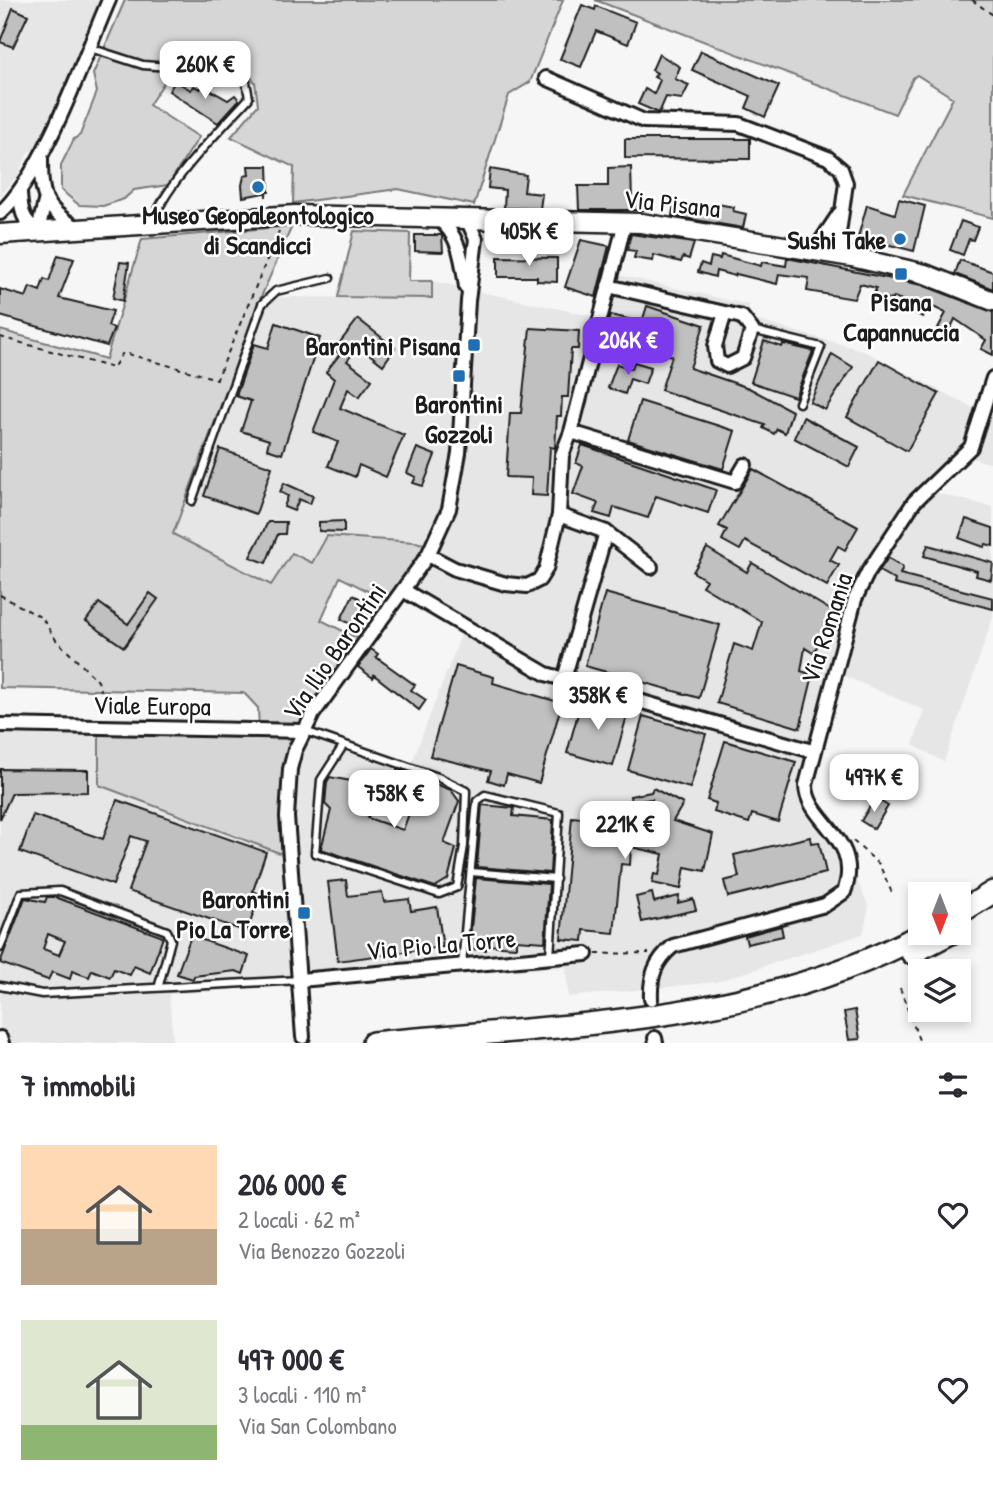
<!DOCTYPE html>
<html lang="it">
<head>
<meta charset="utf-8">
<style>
	:root { --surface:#fff; --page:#f7f7f7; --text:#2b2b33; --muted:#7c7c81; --accent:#7c3aed }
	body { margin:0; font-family:"Patrick Hand",sans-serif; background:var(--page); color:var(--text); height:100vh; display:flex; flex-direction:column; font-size:26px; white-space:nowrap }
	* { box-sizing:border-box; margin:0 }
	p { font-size:23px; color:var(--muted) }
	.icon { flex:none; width:38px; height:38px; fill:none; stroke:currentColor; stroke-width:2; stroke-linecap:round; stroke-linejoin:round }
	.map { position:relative; height:1043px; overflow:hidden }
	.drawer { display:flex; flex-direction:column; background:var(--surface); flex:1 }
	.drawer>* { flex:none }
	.needle { width:46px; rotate:180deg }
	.tools { position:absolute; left:908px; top:882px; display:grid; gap:14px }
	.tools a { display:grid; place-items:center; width:63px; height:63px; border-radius:0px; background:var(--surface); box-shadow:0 4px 10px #0003; font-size:35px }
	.price { position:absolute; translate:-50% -60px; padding:0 16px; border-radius:14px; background:#fff; color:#222; font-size:23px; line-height:46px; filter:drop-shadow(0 2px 4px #0008) }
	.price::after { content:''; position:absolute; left:50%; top:42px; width:21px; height:16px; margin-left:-10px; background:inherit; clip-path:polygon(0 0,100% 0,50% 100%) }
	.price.selected { background:var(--accent); color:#fff }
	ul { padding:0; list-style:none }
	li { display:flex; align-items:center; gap:21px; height:175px; padding:0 21px }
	li span { display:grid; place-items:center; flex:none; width:196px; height:140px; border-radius:0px; color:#555 }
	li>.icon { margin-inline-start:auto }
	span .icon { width:84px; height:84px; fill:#fffc; stroke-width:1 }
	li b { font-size:30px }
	h2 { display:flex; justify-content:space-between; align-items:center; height:84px; padding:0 21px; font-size:30px }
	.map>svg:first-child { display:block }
	.built { fill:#e6e6e6 }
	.green { fill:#d6d6d6; stroke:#797979; stroke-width:2 }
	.building { fill:#c0c0c0; stroke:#1c1c1c; stroke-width:2; fill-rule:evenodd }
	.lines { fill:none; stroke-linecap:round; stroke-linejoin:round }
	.lane-casing { stroke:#1c1c1c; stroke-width:11 }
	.street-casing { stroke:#1c1c1c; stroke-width:18 }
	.secondary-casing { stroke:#1c1c1c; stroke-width:23 }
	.highway-casing { stroke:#1c1c1c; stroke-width:26 }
	.path { stroke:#1c1c1c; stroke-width:2; stroke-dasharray:5 5; stroke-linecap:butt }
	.lane { stroke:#fff; stroke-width:6 }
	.street { stroke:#fff; stroke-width:12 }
	.secondary { stroke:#fff; stroke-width:18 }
	.highway { stroke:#fff; stroke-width:21 }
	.poi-dot { fill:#1f6fb2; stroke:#fff; stroke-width:2.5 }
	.labels { text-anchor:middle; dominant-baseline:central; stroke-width:5; stroke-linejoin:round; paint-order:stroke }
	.street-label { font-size:26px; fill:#1c1c1c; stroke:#fff }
	.poi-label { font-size:26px; font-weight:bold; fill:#1c1c1c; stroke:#fff }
</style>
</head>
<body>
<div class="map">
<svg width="993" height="1043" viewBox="0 0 993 1043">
	<rect width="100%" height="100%" fill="#f6f6f6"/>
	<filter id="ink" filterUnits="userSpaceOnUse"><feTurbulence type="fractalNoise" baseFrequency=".0143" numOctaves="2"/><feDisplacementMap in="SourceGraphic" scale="14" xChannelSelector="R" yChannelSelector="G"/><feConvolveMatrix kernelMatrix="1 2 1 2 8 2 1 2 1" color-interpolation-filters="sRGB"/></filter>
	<g filter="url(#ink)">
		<g class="built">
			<polygon points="0,0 109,0 41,155 29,151 17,177 0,196"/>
			<polygon points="615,274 749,305 748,318 862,350 983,413 993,382 993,464 964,456 929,486 940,494 993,507 993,617 944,762 913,745 924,710 835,672 806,785 842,847 869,907 863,934 716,982 568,997 566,967 169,994 173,1043 0,1043 0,725 99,727 287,817 303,731 410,767 461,635 398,598 292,554 271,585 173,534 261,297 432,298 432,281 596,317"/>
		</g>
		<g class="green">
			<polygon points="125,0 563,0 530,82 509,95 474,205 398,189 293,203 294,167 231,137 258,105 255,82 243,69 177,63 149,105 199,137 168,185 134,190 124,199 103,206 79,205 61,190 61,165 74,139 80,135 97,92 93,74"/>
			<polygon points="595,0 993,0 993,218 903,195 953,98 917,75 913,78 895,114"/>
			<polygon points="292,226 261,297 173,534 271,585 292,553 312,563 327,536 415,542 433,546 394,604 340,577 321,620 365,642 295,750 290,857 99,785 99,727 259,730 258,708 244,693 0,688 0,330 106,359 142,239"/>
			<polygon points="354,231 410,233 409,281 432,281 432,298 338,297"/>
		</g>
		<g class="building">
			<polygon points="582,5 595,10 596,6 636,22 628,44 596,31 581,67 560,59"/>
			<polygon points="13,8 28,15 13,47 0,42"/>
			<polygon points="701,51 779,86 765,117 746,108 751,96 692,70"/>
			<polygon points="659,54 680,67 675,79 689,85 682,99 666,97 659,113 638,104 645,89 654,94 660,80 654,77 657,73 652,70"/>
			<polygon points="175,81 191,90 194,86 200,89 203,86 228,100 235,95 239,100 218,123 169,91"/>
			<polygon points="625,139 750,139 750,159 625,158"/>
			<polygon points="248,166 268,166 269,192 243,197 242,185 244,176 249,175"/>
			<polygon points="631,167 632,201 649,201 649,210 579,210 578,186 608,186 608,168"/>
			<polygon points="490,169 526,175 524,192 542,194 540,209 504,208 505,190 488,188"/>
			<polygon points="899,199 925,206 914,251 858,237 867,205 895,214"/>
			<polygon points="674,204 715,212 717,204 734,207 733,211 746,214 743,228 672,216"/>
			<polygon points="961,221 978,227 973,240 969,239 963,255 950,250"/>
			<polygon points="503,231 532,232 532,243 503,242"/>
			<polygon points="631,234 694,243 689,259 683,257 681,262 654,255 653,261 634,258 636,251 627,250"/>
			<polygon points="415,235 442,235 443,252 415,251"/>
			<polygon points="581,240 609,246 596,297 565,287"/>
			<polygon points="58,255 74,259 59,298 113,311 108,326 114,328 107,346 0,316 0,289 26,297 30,287 40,291 44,279 49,281"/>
			<polygon points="721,255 761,266 762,262 786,266 787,258 922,285 993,312 993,355 981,349 986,340 955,319 948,334 938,328 946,313 929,305 923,317 912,312 915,305 894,297 893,300 874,295 876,288 860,284 854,299 807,291 809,278 779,274 777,284 736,274 735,276 716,271 715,277 698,272 701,263 709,266 711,257 720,259"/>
			<polygon points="498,257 557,258 557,282 537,281 537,277 498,277"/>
			<polygon points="960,260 993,272 993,289 955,274"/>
			<polygon points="120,262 129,263 123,301 113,298"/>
			<polygon points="647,306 704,325 690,368 749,388 792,411 785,433 777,429 774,434 763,428 765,425 661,390 672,356 635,344 638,334 607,327 610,315 642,322"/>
			<polygon points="358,319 395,348 383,365 359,346 347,361 372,380 359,397 348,389 340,408 404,435 386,477 359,465 355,477 328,466 338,442 313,432 334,379 326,372 340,354 334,350"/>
			<polygon points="276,323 320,338 282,454 267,449 269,440 241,431 251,401 236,396 254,344 268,348"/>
			<polygon points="530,328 579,331 578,349 571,349 568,397 562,397 561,416 557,416 555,448 550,447 547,496 531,495 532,478 506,477 510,413 521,413"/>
			<polygon points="764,341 782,347 783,344 813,351 795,397 751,382"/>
			<polygon points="832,354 853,367 825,410 810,402"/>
			<polygon points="879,360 939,394 907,451 847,417"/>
			<polygon points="634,362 651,367 645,384 630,379 625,394 608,388 617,364 632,369"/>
			<polygon points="640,401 735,431 723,469 628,440"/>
			<polygon points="803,417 859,447 849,467 794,438"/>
			<polygon points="582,445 716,490 708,513 656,496 648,518 614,507 611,518 594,513 598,503 573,494 583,466 576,463"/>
			<polygon points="417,448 435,455 423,486 413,483 416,477 407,473"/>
			<polygon points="220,449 272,467 256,514 204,496"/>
			<polygon points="753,469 858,527 845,550 838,546 830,560 839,565 827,586 745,541 740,550 722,540 727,530 719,526"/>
			<polygon points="284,483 313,496 310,504 299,499 294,511 284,507 288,496 280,492"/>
			<polygon points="966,519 993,528 993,546 986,544 984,547 959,538"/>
			<polygon points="344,521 344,532 319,531 319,522"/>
			<polygon points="268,522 286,522 285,534 278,534 266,563 250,557"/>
			<polygon points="928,545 993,563 991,580 976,576 977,571 924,556"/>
			<polygon points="707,548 747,572 752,563 837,614 813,653 805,648 801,671 813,675 800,728 717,703 734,644 753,651 762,622 702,586 706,580 693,572"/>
			<polygon points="888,558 903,567 900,574 993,598 993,609 894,584 895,580 879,571"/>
			<polygon points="150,593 158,599 124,647 86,621 99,603 128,624"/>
			<polygon points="605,593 720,625 699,698 585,666"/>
			<polygon points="353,595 363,600 360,606 370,611 361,629 341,619"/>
			<polygon points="371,649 378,654 376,657 415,685 411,690 426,700 419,710 374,675 373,678 358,667"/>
			<polygon points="456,666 494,677 493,683 562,703 539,783 507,774 504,785 488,780 491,771 430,756"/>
			<polygon points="582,699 628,712 613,766 567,753"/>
			<polygon points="643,716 706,734 690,788 628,770"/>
			<polygon points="725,741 796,762 778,822 752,814 749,823 714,812 716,803 707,800"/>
			<polygon points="0,769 88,770 88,792 12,793 0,819"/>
			<polygon points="397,769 451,790 459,801 444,843 456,848 448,879 435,887 321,849 331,810 325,804 327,782 330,777 356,782 369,813 368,818 403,830 411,808 396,776"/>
			<polygon points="653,788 683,804 673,821 713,834 705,871 685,867 681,889 652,883 654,874 659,875 663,854 631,847 630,865 621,864 614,933 584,930 583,941 561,939 572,817 647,824 652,799 631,802 630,796 651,792"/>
			<polygon points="875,798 888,806 874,829 861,821"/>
			<polygon points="117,800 266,852 253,891 260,894 247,932 128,891 146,841 131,836 113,885 20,852 33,815 103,839"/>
			<polygon points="482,805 514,808 513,816 553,820 550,873 477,867"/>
			<polygon points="810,837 811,843 819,842 826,873 728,897 724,881 739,877 734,855"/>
			<polygon points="476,878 549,884 545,942 516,940 516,947 486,945 486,950 469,949"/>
			<polygon points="346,880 348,896 382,892 384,902 409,899 411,911 437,907 443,947 338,961 328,882"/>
			<polygon points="652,893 654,902 679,896 678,903 693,899 696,910 642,922 636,897"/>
			<path d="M47 897H55L163 937 150 973 134 966 130 975 114 969 110 977 92 970 89 977 72 971 70 979 52 972 48 980 0 963 25 898 45 902ZM48 934 65 941 59 955 43 949Z"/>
			<polygon points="781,926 783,936 747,944 745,936"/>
			<polygon points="191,936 249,956 243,974 236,971 194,976 193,979 177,974"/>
			<polygon points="855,1010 860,1039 849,1040 844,1012"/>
		</g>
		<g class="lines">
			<g class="lane-casing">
				<g id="lane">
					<path d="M90 48 143 65 219 71 246 82 249 98C225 125 160 189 154 222"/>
					<polyline points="752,330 821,347 799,403"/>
					<polyline points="192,501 262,304 276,291 330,278"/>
					<polyline points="305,731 438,777 466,791 464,846 457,887 439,894 315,853 321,780 343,746"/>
					<polyline points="471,872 556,879"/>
					<polyline points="0,948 21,893 60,891 167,931 171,940 159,985"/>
					<polyline points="462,965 477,801 485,795 559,813 550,957"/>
					<polyline points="0,986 42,994 300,980"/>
				</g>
			</g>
			<g class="street-casing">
				<g id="street">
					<polyline points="546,78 644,121 739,124 828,158 841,169 846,183 839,233 841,254"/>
					<path d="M41 156C41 193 42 208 76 227"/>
					<path d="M20 193C21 209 22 222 38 230L45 202"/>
					<path d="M0 213C44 174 84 57 109 0"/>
					<path d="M437 218C460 235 462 260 466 287"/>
					<polyline points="815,250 839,214"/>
					<polyline points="608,286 742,317 752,330 743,358 727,366 717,361 715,346 725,313"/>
					<polyline points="571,432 735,482 745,465"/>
					<polyline points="559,515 606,532 564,679"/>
					<polyline points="606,532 651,567"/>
					<polyline points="428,555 455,569 506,584 527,586 539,580 546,569 559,515 562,455 571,432 623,230"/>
					<polyline points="403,590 546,674 812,751"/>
					<polyline points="0,725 303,731"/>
					<polyline points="300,980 586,954"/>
					<path d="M651 999C650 976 655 961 673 946L825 905 844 892C864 838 806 822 806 785L855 599 868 572 914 502 971 447 993 378"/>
					<polyline points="303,1037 287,817 290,769 295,750 313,714 428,555 449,509 459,453 468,301 476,239 467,219"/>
					<polyline points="0,1038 2,1043"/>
					<polyline points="655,1038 656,1043"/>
				</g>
			</g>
			<g class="secondary-casing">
				<polyline id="secondary" points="0,234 295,215 641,223 852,257 925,274 993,301"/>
			</g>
			<g class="highway-casing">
				<g id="highway">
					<polyline points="959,913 993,892"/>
					<polyline points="912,953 951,933"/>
					<path d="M373 1043C558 1025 758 1024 924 933"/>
				</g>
			</g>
			<g class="path">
				<polyline points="972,0 993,15"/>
				<polyline points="266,192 266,201"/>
				<polyline points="0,337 113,368 122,354 128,354 217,379 279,231"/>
				<polyline points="0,595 42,618 56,640 98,681 101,691"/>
				<polyline points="853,841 879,864 893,895"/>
				<polyline points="596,954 649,953"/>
				<polyline points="900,988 920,1043"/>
			</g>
			<use href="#lane" class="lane"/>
			<use href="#street" class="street"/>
			<use href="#secondary" class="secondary"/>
			<use href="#highway" class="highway"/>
		</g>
	</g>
	<g class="poi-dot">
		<circle cx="258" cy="187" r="7"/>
		<circle cx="900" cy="239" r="7"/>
		<rect x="894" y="267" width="14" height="14" rx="3.5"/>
		<rect x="467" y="338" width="14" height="14" rx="3.5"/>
		<rect x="452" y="369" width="14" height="14" rx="3.5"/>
		<rect x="297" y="906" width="14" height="14" rx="3.5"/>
	</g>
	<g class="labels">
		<g class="street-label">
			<text transform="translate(672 203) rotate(6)">Via Pisana</text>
			<text transform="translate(826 628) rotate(-72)">Via Romania</text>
			<text transform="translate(334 651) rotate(-55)">Via Ilio Barontini</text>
			<text transform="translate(152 705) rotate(1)">Viale Europa</text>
			<text transform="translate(441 944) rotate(-5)">Via Pio La Torre</text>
		</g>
		<g class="poi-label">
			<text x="258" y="214">Museo Geopaleontologico<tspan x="258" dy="30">di Scandicci</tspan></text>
			<text x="886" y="239" text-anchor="end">Sushi Take</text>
			<text x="901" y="301">Pisana<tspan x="901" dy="30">Capannuccia</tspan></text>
			<text x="460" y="345" text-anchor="end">Barontini Pisana</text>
			<text x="459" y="403">Barontini<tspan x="459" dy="30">Gozzoli</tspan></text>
			<text x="290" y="898" text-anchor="end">Barontini<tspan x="290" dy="30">Pio La Torre</tspan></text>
		</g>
	</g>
</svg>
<div class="tools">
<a><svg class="needle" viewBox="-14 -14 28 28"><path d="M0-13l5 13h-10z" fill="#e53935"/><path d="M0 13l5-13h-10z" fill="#7c7c81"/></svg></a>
<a><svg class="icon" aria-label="layers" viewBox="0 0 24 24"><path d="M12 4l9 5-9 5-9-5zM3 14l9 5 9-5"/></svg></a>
</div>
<b class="price" style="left:205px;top:101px">260K €</b>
<b class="price" style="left:529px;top:268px">405K €</b>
<b class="price selected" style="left:628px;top:377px">206K €</b>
<b class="price" style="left:598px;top:732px">358K €</b>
<b class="price" style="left:874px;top:814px">497K €</b>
<b class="price" style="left:394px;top:830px">758K €</b>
<b class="price" style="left:625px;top:861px">221K €</b>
</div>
<section class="drawer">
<h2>7 immobili<svg class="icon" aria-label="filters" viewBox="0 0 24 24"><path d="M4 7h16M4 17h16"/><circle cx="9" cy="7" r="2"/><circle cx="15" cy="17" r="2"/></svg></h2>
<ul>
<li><span style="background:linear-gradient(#ffd9b3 60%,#b9a48a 0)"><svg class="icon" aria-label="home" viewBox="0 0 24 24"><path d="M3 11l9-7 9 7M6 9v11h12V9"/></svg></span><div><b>206 000 €</b><p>2 locali · 62 m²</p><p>Via Benozzo Gozzoli</p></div><svg class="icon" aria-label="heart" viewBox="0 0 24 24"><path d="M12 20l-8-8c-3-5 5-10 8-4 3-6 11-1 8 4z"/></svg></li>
<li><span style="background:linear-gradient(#dfe7d0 75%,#8fb573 0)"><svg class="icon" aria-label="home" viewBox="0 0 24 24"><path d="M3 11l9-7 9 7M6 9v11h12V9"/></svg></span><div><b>497 000 €</b><p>3 locali · 110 m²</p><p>Via San Colombano</p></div><svg class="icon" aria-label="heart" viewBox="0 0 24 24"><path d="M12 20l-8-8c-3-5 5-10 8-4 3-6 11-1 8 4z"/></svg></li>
</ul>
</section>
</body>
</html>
